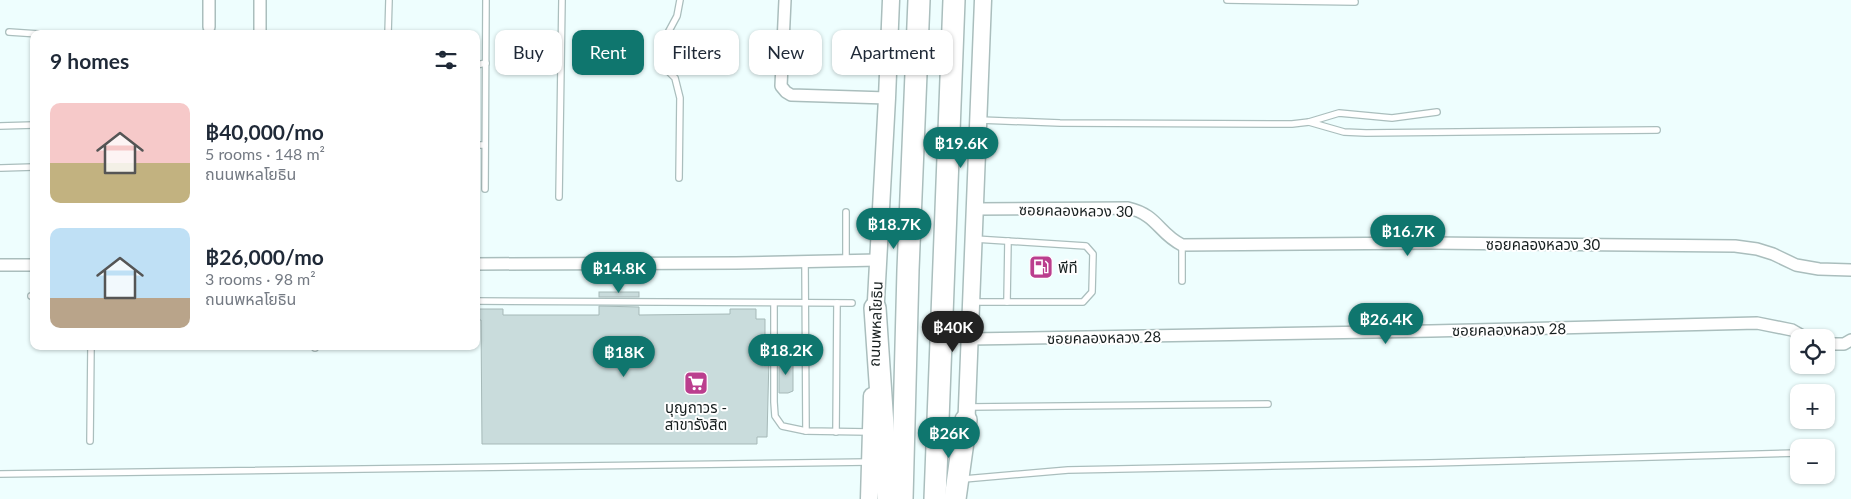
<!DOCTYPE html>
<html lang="en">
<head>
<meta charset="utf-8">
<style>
	:root { --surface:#fff; --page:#f6f6f7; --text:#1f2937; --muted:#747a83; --accent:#0f766e }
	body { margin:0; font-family:Lato,"Noto Sans Thai",sans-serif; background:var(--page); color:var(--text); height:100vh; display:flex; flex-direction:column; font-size:19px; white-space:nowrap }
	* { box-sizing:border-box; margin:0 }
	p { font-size:16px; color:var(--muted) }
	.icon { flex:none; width:28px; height:28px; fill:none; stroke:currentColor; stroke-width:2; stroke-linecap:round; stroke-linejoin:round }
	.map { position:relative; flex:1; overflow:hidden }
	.sheet { position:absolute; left:30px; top:30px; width:450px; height:320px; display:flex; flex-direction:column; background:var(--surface); border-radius:10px; box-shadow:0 1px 4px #0004 }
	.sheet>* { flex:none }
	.guide { position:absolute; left:495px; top:30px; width:475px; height:45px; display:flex; gap:10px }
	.buttons { position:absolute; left:1790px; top:329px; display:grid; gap:10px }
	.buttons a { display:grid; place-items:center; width:45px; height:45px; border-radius:10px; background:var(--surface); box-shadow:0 1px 4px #0004; font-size:25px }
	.price { position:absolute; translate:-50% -42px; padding:0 11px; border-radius:18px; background:var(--accent); color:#fff; font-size:16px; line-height:32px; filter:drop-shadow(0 1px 2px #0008) }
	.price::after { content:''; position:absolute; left:50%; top:30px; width:15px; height:11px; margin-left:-8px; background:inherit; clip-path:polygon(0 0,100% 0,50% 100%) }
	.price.current { background:#222; color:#fff }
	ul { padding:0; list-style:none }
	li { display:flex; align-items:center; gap:15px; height:125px; padding:0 20px }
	li span { display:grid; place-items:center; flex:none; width:140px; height:100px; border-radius:10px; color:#555 }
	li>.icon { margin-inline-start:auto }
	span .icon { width:60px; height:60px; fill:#fffc; stroke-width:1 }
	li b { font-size:21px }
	h2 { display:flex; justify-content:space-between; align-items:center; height:60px; padding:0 20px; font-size:21px }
	.pill { padding:0 18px; border-radius:10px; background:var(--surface); box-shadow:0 1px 4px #0004; font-size:18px; line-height:45px }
	.pill.current { background:var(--accent); color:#fff }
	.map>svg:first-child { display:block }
	.building { fill:#c9dcdc; stroke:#a6b9b8 }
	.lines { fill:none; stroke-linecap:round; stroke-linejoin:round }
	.lane-casing { stroke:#aabebd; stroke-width:8 }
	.street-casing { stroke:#aabebd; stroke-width:14 }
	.secondary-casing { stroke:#aabebd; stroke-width:19 }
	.highway-casing { stroke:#aabebd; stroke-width:24 }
	.lane { stroke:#fff; stroke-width:5.5 }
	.street { stroke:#fff; stroke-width:11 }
	.secondary { stroke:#fff; stroke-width:16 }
	.highway { stroke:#fff; stroke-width:21 }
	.labels { text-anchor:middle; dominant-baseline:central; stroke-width:4; stroke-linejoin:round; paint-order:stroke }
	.street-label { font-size:15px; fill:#171f1f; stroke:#fff }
	.poi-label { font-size:15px; fill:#171f1f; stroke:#fff; text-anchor:start }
</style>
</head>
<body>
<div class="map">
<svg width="1851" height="499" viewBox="0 0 1851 499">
	<rect width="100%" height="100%" fill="#eefefe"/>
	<g class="building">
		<rect x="599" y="292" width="40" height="5"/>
		<polygon points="599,306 639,307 639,315 730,314 730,309 756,309 756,319 765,319 765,358 769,358 767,437 757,437 757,444 482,444 481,320 478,320 478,309 503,309 503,315 599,315"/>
		<polygon points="779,358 789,358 793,361 793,391 788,393 779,393"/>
	</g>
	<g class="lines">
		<g class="lane-casing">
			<g id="lane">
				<polyline points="1227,0 1355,2"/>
				<polyline points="9,32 39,34"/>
				<polyline points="388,34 389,0"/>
				<polyline points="476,65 486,63"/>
				<polyline points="980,120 1060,123 1292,124 1309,122 1339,113 1392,118 1437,112"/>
				<polyline points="1309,122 1344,132 1366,133 1657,130"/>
				<polyline points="0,126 34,125"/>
				<polyline points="476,145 485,145"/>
				<polyline points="1,168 34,167"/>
				<polyline points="679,178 680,98 675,78 666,69 661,58 663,42 677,16 680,0"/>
				<polyline points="485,189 486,0"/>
				<polyline points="559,197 562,0"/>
				<polyline points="805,262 806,431"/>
				<polyline points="846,262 846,212"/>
				<polyline points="1182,281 1182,245"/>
				<polyline points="31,296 34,296"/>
				<polyline points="476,301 852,303"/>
				<polyline points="973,302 1083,302 1092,292 1093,254 1086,246 975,239"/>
				<polyline points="1007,302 1008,241"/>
				<polyline points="774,303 774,402 775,416 782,426 806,431 869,432"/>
				<polyline points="315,348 315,346"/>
				<polyline points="969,407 1268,404"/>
				<polyline points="836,432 837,303"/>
				<polyline points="90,441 91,346"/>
				<polyline points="0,474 868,462"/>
				<polyline points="964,479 1068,470 1430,463 1799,453"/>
			</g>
		</g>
		<g class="street-casing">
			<g id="street">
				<polyline points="785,0 781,86 786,92 791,95 887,98"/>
				<polyline points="209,27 209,0"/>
				<polyline points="260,34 260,0"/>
				<path d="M974 209 1128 208C1158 215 1158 233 1182 245L1431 243 1735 246 1757 249 1773 254 1796 265 1819 269 1851 270"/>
				<polyline points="476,264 736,263 878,260"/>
				<polyline points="0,265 34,265"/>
				<polyline points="969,339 1431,331 1757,323 1792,330 1806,338"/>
				<polyline points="1826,344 1844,344 1851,340"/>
			</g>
		</g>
		<g class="secondary-casing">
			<g id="secondary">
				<polyline points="875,319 887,98 891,0"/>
				<polyline points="966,432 983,0"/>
				<polyline points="869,499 872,396"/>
			</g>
		</g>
		<g class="highway-casing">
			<g id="highway">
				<polyline points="875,308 888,499"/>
				<polyline points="902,499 908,270 919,0"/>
				<polyline points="935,499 954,0"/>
				<polyline points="955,499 966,420"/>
			</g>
		</g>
		<use href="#lane" class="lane"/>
		<use href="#street" class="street"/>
		<use href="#secondary" class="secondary"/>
		<use href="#highway" class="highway"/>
	</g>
	<defs>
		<g id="fuel-square" transform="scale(1.25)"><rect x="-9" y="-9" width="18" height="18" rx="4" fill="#bb3e8e" stroke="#fff"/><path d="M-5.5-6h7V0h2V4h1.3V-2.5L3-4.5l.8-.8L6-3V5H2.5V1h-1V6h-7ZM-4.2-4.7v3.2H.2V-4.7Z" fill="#fff"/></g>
		<g id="supermarket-square" transform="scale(1.25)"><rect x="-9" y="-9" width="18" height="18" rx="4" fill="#bb3e8e" stroke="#fff"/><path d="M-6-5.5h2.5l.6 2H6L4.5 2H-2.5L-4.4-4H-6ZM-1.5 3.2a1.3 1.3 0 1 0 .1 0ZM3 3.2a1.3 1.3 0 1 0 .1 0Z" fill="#fff"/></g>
	</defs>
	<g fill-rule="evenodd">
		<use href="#fuel-square" x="1041" y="267"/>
		<use href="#supermarket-square" x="696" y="383"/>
	</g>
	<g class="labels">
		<g class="street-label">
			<text transform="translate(1076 210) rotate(1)">ซอยคลองหลวง 30</text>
			<text x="1543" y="244">ซอยคลองหลวง 30</text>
			<text transform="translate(875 324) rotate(-88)">ถนนพหลโยธิน</text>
			<text transform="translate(1509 329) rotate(-1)">ซอยคลองหลวง 28</text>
			<text transform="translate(1104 337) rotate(-1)">ซอยคลองหลวง 28</text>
		</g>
		<g class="poi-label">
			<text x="1058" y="267">พีที</text>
			<text x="696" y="407" text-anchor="middle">บุญถาวร -<tspan x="696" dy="17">สาขารังสิต</tspan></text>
		</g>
	</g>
</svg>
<div class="buttons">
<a><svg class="icon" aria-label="locate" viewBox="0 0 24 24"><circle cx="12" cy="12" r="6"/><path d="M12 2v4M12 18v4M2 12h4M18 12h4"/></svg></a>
<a>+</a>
<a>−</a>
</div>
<b class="price" style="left:961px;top:169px">฿19.6K</b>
<b class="price" style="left:894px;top:250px">฿18.7K</b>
<b class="price" style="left:1408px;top:257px">฿16.7K</b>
<b class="price" style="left:619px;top:294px">฿14.8K</b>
<b class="price" style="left:1386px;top:345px">฿26.4K</b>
<b class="price current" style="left:953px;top:353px">฿40K</b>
<b class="price" style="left:786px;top:376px">฿18.2K</b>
<b class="price" style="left:624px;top:378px">฿18K</b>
<b class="price" style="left:949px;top:459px">฿26K</b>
<div class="guide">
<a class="pill">Buy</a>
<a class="pill current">Rent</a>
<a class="pill">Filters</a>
<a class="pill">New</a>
<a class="pill">Apartment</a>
</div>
<section class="sheet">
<h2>9 homes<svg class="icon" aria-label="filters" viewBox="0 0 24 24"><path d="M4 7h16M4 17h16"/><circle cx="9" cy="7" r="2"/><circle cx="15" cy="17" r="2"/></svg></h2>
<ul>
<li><span style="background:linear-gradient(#f6c9c9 60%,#c2b280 0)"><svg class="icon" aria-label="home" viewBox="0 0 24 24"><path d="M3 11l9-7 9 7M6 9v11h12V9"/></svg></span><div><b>฿40,000/mo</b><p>5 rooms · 148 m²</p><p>ถนนพหลโยธิน</p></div></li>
<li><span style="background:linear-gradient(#bfe0f5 70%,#b9a48a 0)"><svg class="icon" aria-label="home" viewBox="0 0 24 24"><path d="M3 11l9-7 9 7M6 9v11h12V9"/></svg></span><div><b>฿26,000/mo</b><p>3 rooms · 98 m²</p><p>ถนนพหลโยธิน</p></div></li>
</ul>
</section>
</div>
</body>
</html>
